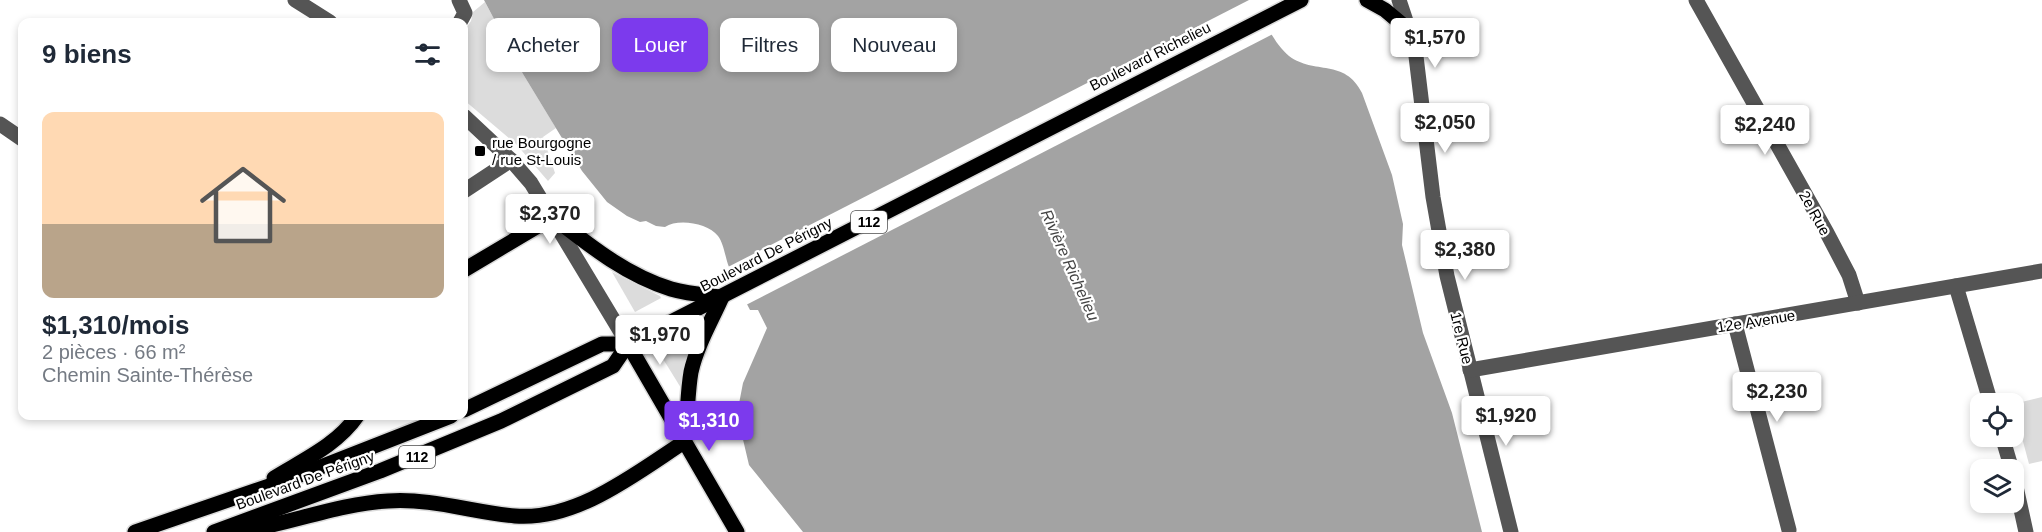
<!DOCTYPE html>
<html lang="fr">
<head>
<meta charset="utf-8">
<style>
	:root { --surface:#fff; --page:#f6f6f7; --text:#1f2937; --muted:#747a83; --line:#e0e1e3; --accent:#7c3aed }
	body { margin:0; font-family:Arial,sans-serif; background:var(--page); color:var(--text); height:100vh; display:flex; flex-direction:column; font-size:22px; white-space:nowrap }
	* { box-sizing:border-box; margin:0 }
	p { font-size:20px; color:var(--muted) }
	.icon { flex:none; width:33px; height:33px; fill:none; stroke:currentColor; stroke-width:2; stroke-linecap:round; stroke-linejoin:round }
	.map { position:relative; flex:1; overflow:hidden }
	.side { position:absolute; left:18px; top:18px; width:450px; height:402px; display:flex; flex-direction:column; background:var(--surface); border-radius:12px; box-shadow:0 3px 9px #0003 }
	.side>* { flex:none }
	.guide { position:absolute; left:486px; top:18px; width:570px; height:54px; display:flex; gap:12px }
	.tools { position:absolute; left:1970px; top:393px; display:grid; gap:12px }
	.tools a { display:grid; place-items:center; width:54px; height:54px; border-radius:12px; background:var(--surface); box-shadow:0 3px 9px #0003; font-size:30px }
	.price { position:absolute; translate:-50% -51px; padding:0 14px; border-radius:6px; background:#fff; color:#222; font-size:20px; line-height:39px; filter:drop-shadow(0 2px 3px #0008) }
	.price::after { content:''; position:absolute; left:50%; top:36px; width:18px; height:14px; margin-left:-9px; background:inherit; clip-path:polygon(0 0,100% 0,50% 100%) }
	.price.selected { background:var(--accent); color:#fff }
	ul { padding:0; list-style:none }
	li { display:grid; align-content:center; gap:12px; height:318px; padding:0 24px }
	li+li { border-top:2px solid var(--line) }
	li span { display:grid; place-items:center; height:186px; border-radius:12px; color:#555 }
	li>.icon { margin-inline-start:auto }
	span .icon { width:108px; height:108px; fill:#fffc; stroke-width:1 }
	li b { font-size:26px }
	h2 { display:flex; justify-content:space-between; align-items:center; height:72px; padding:0 24px; font-size:26px }
	.tag { padding:0 21px; border-radius:12px; background:var(--surface); box-shadow:0 3px 9px #0003; font-size:21px; line-height:54px }
	.tag.selected { background:var(--accent); color:#fff }
	.map>svg:first-child { display:block }
	.green { fill:#dcdcdc }
	.water { fill:#a3a3a3 }
	.pier { fill:#fff }
	.lines { fill:none; stroke-linecap:round; stroke-linejoin:round }
	.major-casing { stroke:#dbdbdb; stroke-width:18 }
	.minor { stroke:#555; stroke-width:15 }
	.major { stroke:#000; stroke-width:15 }
	.poi-dot { fill:#000; stroke:#fff; stroke-width:2 }
	.labels { text-anchor:middle; dominant-baseline:central; stroke-width:4.5; stroke-linejoin:round; paint-order:stroke }
	.shield { fill:#fff; stroke:#4c4c4c; stroke-width:1.5 }
	.shield-label { font-size:14px; font-weight:bold; fill:#000 }
	.street-label { font-size:15px; fill:#000; stroke:#fff }
	.poi-label { font-size:15px; fill:#000; stroke:#fff; text-anchor:start }
	.water-label { font-size:16px; font-style:italic; fill:#444; stroke:#fff }
</style>
</head>
<body>
<div class="map">
<svg width="2042" height="532" viewBox="0 0 2042 532">
	<rect width="100%" height="100%" fill="#fff"/>
	<g class="green">
		<polygon points="485,2 523,74 556,128 543,137 555,173 548,181 516,144 464,100 464,31 471,21 473,12"/>
		<polygon points="612,272 660,296 661,298 635,312"/>
		<polygon points="693,335 695,337 685,364 681,388 660,354"/>
		<polygon points="2042,397 2042,461 2029,464 2013,404"/>
	</g>
	<path class="water" d="M484 0H1254C1263 18 1273 43 1289 56 1314 75 1345 58 1362 93L1392 175 1403 224 1402 245 1423 333 1452 413 1482 532H803L749 465 737 414 743 383 767 328 758 310H750C743 296 735 282 729 267 725 257 724 244 718 236 708 223 678 218 665 227L656 226 646 221 640 222 627 216 607 202 582 171 523 74Z"/>
	<polygon class="pier" points="1249,0 1257,0 1275,33 744,306 726,268"/>
	<g class="lines">
		<g class="major-casing">
			<g id="major">
				<polyline points="1367,0 1385,10 1410,31"/>
				<path d="M464 270 553 217C590 246 626 275 671 289 688 294 705 295 722 297"/>
				<polyline points="628,344 737,532"/>
				<polyline points="464,410 602,344 628,344 1301,0"/>
				<path d="M274 478C303 460 337 445 357 416"/>
				<polyline points="135,532 295,477 451,416"/>
				<polyline points="214,532 380,471 501,421 613,366 628,344"/>
				<path d="M236 532C287 525 336 504 388 501 432 498 472 512 515 516 576 521 635 474 684 442 688 419 687 395 691 372 697 345 711 322 722 297"/>
			</g>
		</g>
		<g class="minor">
			<polyline points="295,0 330,22"/>
			<polyline points="459,0 465,13 460,22"/>
			<polyline points="1399,0 1415,48 1433,197 1447,276 1511,532"/>
			<polyline points="1696,0 1827,233 1849,275 1858,303"/>
			<polyline points="464,116 511,160 531,183 628,344"/>
			<polyline points="0,124 22,139"/>
			<polyline points="464,191 511,160"/>
			<polyline points="1956,286 1991,404"/>
			<polyline points="1735,324 1789,530"/>
			<polyline points="1470,370 2042,271"/>
			<polyline points="2002,436 2012,470"/>
			<polyline points="2013,473 2026,532"/>
		</g>
		<use href="#major" class="major"/>
	</g>
	<rect class="poi-dot" x="474" y="145" width="12" height="12" rx="3"/>
	<g class="labels">
		<g class="shield">
			<rect x="851" y="211" width="36" height="22" rx="4.5"/>
			<rect x="399" y="446" width="36" height="22" rx="4.5"/>
		</g>
		<g class="shield-label">
			<text x="869" y="222">112</text>
			<text x="417" y="457">112</text>
		</g>
		<g class="street-label">
			<text transform="translate(1150 56) rotate(-27)">Boulevard Richelieu</text>
			<text transform="translate(1815 213) rotate(61)">2e Rue</text>
			<text transform="translate(766 254) rotate(-27)">Boulevard De Périgny</text>
			<text transform="translate(1756 321) rotate(-9)">12e Avenue</text>
			<text transform="translate(1462 338) rotate(76)">1re Rue</text>
			<text transform="translate(305 480) rotate(-20)">Boulevard De Périgny</text>
		</g>
		<g class="poi-label">
			<text x="492" y="142">rue Bourgogne<tspan x="492" dy="17">/ rue St-Louis</tspan></text>
		</g>
		<g class="water-label">
			<text transform="translate(1070 265) rotate(66)">Rivière Richelieu</text>
		</g>
	</g>
</svg>
<div class="tools">
<a><svg class="icon" aria-label="locate" viewBox="0 0 24 24"><circle cx="12" cy="12" r="6"/><path d="M12 2v4M12 18v4M2 12h4M18 12h4"/></svg></a>
<a><svg class="icon" aria-label="layers" viewBox="0 0 24 24"><path d="M12 4l9 5-9 5-9-5zM3 14l9 5 9-5"/></svg></a>
</div>
<b class="price" style="left:1435px;top:69px">$1,570</b>
<b class="price" style="left:1445px;top:154px">$2,050</b>
<b class="price" style="left:1765px;top:156px">$2,240</b>
<b class="price" style="left:550px;top:245px">$2,370</b>
<b class="price" style="left:1465px;top:281px">$2,380</b>
<b class="price" style="left:660px;top:366px">$1,970</b>
<b class="price" style="left:1777px;top:423px">$2,230</b>
<b class="price" style="left:1506px;top:447px">$1,920</b>
<b class="price selected" style="left:709px;top:452px">$1,310</b>
<div class="guide">
<a class="tag">Acheter</a>
<a class="tag selected">Louer</a>
<a class="tag">Filtres</a>
<a class="tag">Nouveau</a>
</div>
<section class="side">
<h2>9 biens<svg class="icon" aria-label="filters" viewBox="0 0 24 24"><path d="M4 7h16M4 17h16"/><circle cx="9" cy="7" r="2"/><circle cx="15" cy="17" r="2"/></svg></h2>
<ul>
<li><span style="background:linear-gradient(#ffd9b3 60%,#b9a48a 0)"><svg class="icon" aria-label="home" viewBox="0 0 24 24"><path d="M3 11l9-7 9 7M6 9v11h12V9"/></svg></span><div><b>$1,310/mois</b><p>2 pièces · 66 m²</p><p>Chemin Sainte-Thérèse</p></div></li>
</ul>
</section>
</div>
</body>
</html>
